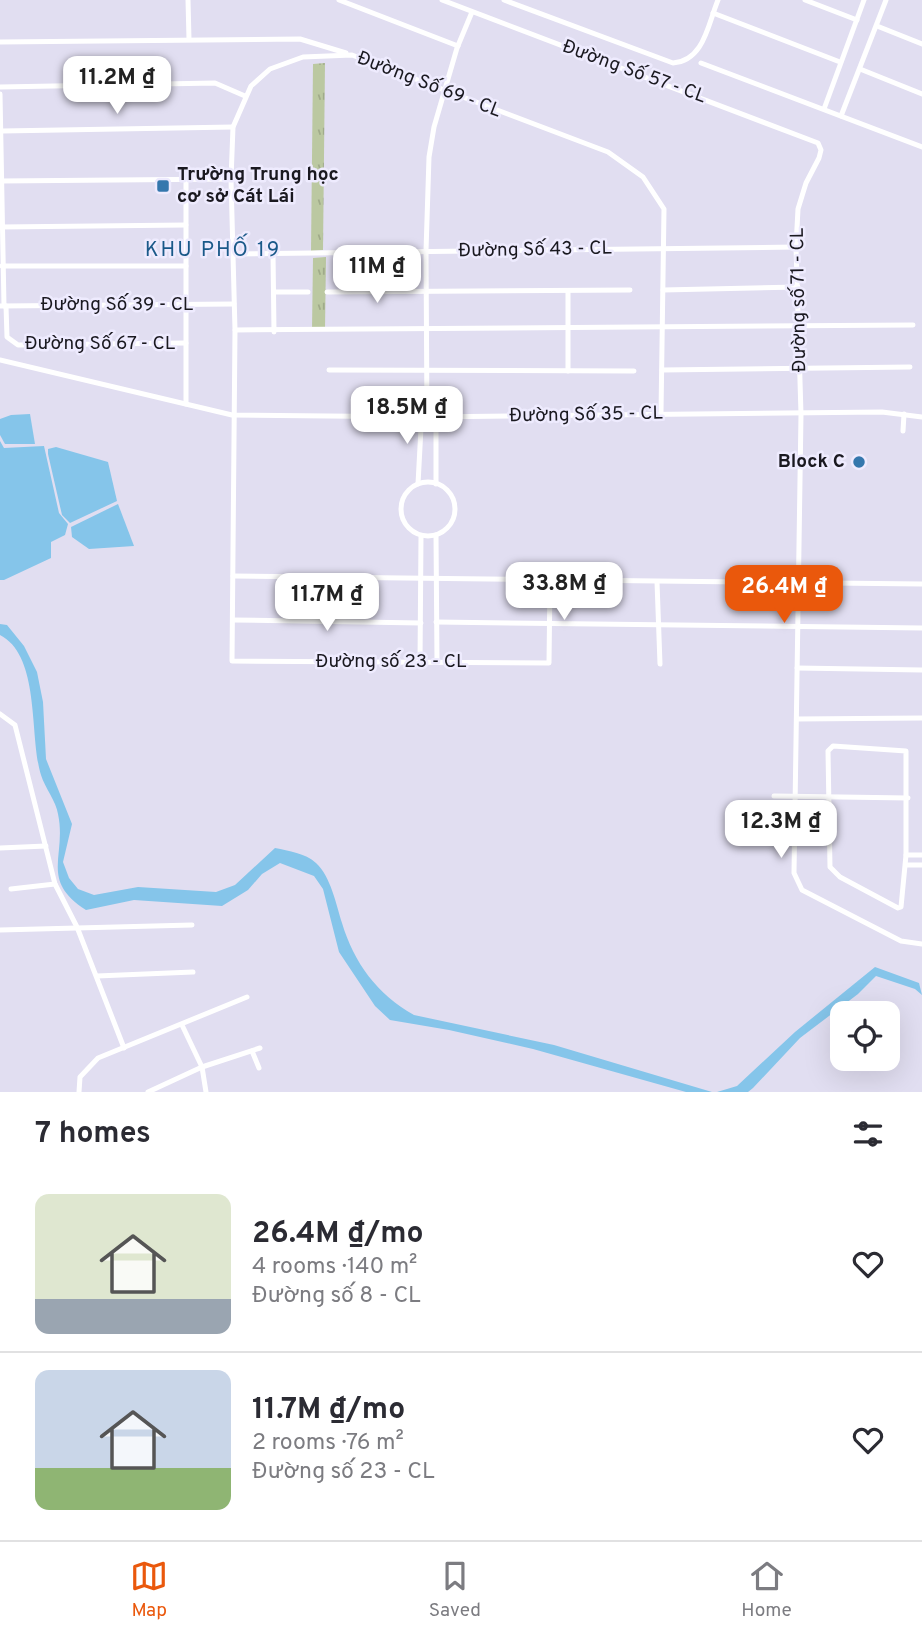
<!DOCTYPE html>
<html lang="en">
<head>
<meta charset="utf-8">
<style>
	:root { --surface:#fff; --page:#f2f2f3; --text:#2b2b33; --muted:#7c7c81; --line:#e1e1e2; --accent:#ea580c }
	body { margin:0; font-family:Overpass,sans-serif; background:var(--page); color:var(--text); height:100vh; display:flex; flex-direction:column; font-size:26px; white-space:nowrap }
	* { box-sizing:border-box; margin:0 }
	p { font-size:23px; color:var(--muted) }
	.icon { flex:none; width:38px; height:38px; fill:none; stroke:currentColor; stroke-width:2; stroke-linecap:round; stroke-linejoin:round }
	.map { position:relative; height:1092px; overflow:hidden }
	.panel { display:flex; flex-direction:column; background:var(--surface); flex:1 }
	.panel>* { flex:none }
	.controls { position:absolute; left:830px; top:1001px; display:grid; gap:14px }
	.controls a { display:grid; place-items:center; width:70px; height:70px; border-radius:14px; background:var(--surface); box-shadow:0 7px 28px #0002; font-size:35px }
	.price { position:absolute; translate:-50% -60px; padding:0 16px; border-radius:14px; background:#fff; color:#222; font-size:23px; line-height:46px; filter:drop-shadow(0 2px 4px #0008) }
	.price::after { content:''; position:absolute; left:50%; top:42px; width:21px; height:16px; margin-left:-10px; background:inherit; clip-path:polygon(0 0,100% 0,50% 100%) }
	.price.on { background:var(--accent); color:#fff }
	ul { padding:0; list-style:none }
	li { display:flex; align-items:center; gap:21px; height:175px; padding:0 35px }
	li+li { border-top:2px solid var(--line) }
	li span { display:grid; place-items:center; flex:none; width:196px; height:140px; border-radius:14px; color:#555 }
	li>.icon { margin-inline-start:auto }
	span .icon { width:84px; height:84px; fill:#fffc; stroke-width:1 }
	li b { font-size:30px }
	h2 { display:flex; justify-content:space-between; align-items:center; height:84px; padding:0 35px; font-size:30px }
	.tabs { display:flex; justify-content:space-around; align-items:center; height:98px; border-top:2px solid var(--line); background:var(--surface); font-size:19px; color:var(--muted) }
	.tabs a { display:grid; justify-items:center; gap:4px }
	.tabs .on { color:var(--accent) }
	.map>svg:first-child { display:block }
	.park { fill:url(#park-tufts) }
	.water { fill:#85c5ea }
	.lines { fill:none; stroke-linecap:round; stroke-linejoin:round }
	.street { stroke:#fff; stroke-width:5 }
	.poi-dot { fill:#3477ad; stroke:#eeebfe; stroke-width:2.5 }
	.labels { text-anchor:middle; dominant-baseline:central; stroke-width:5; stroke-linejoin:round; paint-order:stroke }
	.street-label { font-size:19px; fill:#1a1920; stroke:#eeebfe }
	.poi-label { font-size:19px; font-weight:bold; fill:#1a1920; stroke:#eeebfe; text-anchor:start }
	.neighbourhood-label { font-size:21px; letter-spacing:2px; fill:#1a5989; stroke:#eeebfe }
</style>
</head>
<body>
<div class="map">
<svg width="922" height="1092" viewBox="0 0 922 1092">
	<defs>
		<pattern id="park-tufts" width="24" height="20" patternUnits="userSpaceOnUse" patternTransform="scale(1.75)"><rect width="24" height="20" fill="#bbc8a1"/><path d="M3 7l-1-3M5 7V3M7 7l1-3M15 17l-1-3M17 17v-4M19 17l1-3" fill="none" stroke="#a0ab8a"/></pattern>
	</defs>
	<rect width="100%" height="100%" fill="#e1def1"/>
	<g class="park">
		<polygon points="325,63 323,250 311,251 313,64"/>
		<polygon points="326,257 325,329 312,329 313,258"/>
	</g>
	<g class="water">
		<polygon points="30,414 35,444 5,444 0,435 0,419 11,415"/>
		<polygon points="0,441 4,448 44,446 59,513 68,524 65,535 51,542 51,558 4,580 0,580"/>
		<polygon points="56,447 108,462 117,501 70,523 62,515 48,454 48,449"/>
		<polygon points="118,504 134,546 89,549 72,537 71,527"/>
		<path d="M0 624 7 625 24 646 37 672 43 702 46 759 72 824 63 862 69 878 78 889 94 895 138 887 216 892 235 885 275 848C289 851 305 853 316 863 331 877 336 904 342 923 354 963 377 994 414 1015L554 1045 712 1092H686L533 1049 449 1030 390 1020 375 1006 339 952 323 889 314 876 280 863 262 874 248 890 222 906 134 900 86 910C39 880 67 856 58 814 56 801 45 788 41 775 29 737 41 656 0 635Z"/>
		<polygon points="875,967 919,983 922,995 915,989 876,976 858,994 800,1038 753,1088 748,1092 717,1092 737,1086 795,1032"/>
	</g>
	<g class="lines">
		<g class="street">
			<polyline points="188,0 189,39"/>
			<polyline points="339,0 458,46"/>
			<polyline points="442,0 818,143 821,150 819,158 806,183 798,209 796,247 801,414 794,873 802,890 901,941 922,944"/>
			<path d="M504 0 673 63C704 61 708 24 718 0"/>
			<polyline points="805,0 857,20"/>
			<polyline points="713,13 840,62"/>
			<polyline points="877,26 922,44"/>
			<polyline points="0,42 300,39 346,53"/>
			<polyline points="701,63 922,147"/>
			<polyline points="860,69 922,94"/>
			<polyline points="0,87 215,83 245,96"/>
			<polyline points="0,94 4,306"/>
			<polyline points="824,109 864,0"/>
			<polyline points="841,116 886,0"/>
			<polyline points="2,131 233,127"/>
			<polyline points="0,181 231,179"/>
			<polyline points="1,227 186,225"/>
			<polyline points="273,253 274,332"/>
			<polyline points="233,254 796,247"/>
			<polyline points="2,266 186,266"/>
			<polyline points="663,290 798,287"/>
			<polyline points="568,291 568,371"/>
			<polyline points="274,292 308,292"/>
			<polyline points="327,292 630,290"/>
			<polyline points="0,306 234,304"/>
			<polyline points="6,306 7,337 18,345 186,343"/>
			<polyline points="235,330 913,325"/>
			<polyline points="0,360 232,415 427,417 882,412 922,417"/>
			<polyline points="329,370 634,371"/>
			<polyline points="662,370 910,367"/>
			<polyline points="186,404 186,180"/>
			<polyline points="427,421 436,430 436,484"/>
			<polyline points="903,431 904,414"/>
			<circle cx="428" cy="509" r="27"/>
			<polyline points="418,484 421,428 427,421 426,251 429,157 434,127 457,48 472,12"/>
			<polyline points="436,535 437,662"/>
			<polyline points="233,576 922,584"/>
			<polyline points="550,580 549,663 232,661 235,330 231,179 233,127 251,86 270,69 303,57 352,55 608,152 643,177 664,209 661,413"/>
			<polyline points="657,582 660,664"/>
			<polyline points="233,620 421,623"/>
			<polyline points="436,622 922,628"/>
			<polyline points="420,662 421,536"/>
			<polyline points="797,668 922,670"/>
			<polyline points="0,714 15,725 55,884 77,927 124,1048"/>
			<polyline points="797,719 922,718"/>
			<polygon points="833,746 906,751 906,855 901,907 898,908 840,877 830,867 828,751"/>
			<polyline points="774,796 908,798"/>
			<polyline points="0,848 46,846"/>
			<polyline points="906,855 922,855"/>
			<polyline points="906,865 922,865"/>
			<polyline points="11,889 55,884"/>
			<polyline points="0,930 192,925"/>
			<polyline points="97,976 193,972"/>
			<polyline points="182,1025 202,1067 206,1092"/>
			<polyline points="252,1051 259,1068"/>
			<polyline points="79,1092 80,1077 98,1058 247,997"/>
			<polyline points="148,1092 202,1067 260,1048"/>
		</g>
	</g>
	<g class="poi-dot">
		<rect x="156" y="179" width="14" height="14" rx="3.5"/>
		<circle cx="859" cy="462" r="7"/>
	</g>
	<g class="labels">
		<g class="street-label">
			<text transform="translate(634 72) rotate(20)">Đường Số 57 - CL</text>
			<text transform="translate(429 85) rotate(21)">Đường Số 69 - CL</text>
			<text transform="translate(535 250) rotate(-1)">Đường Số 43 - CL</text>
			<text transform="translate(799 300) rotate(-91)">Đường số 71 - CL</text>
			<text x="117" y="305">Đường Số 39 - CL</text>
			<text x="100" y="344">Đường Số 67 - CL</text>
			<text transform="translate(586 415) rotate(-1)">Đường Số 35 - CL</text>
			<text x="391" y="662">Đường số 23 - CL</text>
		</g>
		<g class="poi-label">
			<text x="177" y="175">Trường Trung học<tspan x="177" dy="22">cơ sở Cát Lái</tspan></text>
			<text x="845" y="462" text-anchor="end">Block C</text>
		</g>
		<g class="neighbourhood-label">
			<text x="213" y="250">KHU PHỐ 19</text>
		</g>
	</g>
</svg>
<div class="controls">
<a><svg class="icon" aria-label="locate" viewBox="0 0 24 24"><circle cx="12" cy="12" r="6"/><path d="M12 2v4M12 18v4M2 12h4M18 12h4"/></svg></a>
</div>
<b class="price" style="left:117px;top:116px">11.2M ₫</b>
<b class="price" style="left:377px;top:305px">11M ₫</b>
<b class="price" style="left:407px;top:446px">18.5M ₫</b>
<b class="price" style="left:564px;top:622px">33.8M ₫</b>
<b class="price on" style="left:784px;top:625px">26.4M ₫</b>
<b class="price" style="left:327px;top:633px">11.7M ₫</b>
<b class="price" style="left:781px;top:860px">12.3M ₫</b>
</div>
<section class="panel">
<h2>7 homes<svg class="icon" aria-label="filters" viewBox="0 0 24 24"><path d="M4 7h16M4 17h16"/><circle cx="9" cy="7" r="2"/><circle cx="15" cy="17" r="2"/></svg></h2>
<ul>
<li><span style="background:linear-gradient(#dfe7d0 75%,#9aa5b1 0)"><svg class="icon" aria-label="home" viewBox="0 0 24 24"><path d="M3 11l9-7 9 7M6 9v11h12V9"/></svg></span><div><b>26.4M ₫/mo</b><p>4 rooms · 140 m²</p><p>Đường số 8 - CL</p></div><svg class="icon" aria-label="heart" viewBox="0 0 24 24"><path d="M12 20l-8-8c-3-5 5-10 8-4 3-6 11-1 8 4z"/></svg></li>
<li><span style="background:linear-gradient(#c9d6e8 70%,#8fb573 0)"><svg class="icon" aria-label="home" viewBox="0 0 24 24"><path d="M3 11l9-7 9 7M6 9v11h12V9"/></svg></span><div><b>11.7M ₫/mo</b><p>2 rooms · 76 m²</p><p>Đường số 23 - CL</p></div><svg class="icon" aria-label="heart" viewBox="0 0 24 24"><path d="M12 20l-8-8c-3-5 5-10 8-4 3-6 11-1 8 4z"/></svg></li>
</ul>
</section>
<nav class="tabs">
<a class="on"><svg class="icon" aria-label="map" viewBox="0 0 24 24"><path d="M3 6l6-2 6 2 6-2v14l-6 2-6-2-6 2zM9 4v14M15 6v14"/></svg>Map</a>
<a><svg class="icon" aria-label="saved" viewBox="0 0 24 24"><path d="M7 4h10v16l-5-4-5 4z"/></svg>Saved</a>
<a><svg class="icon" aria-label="home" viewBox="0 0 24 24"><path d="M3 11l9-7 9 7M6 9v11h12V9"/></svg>Home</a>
</nav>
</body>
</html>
